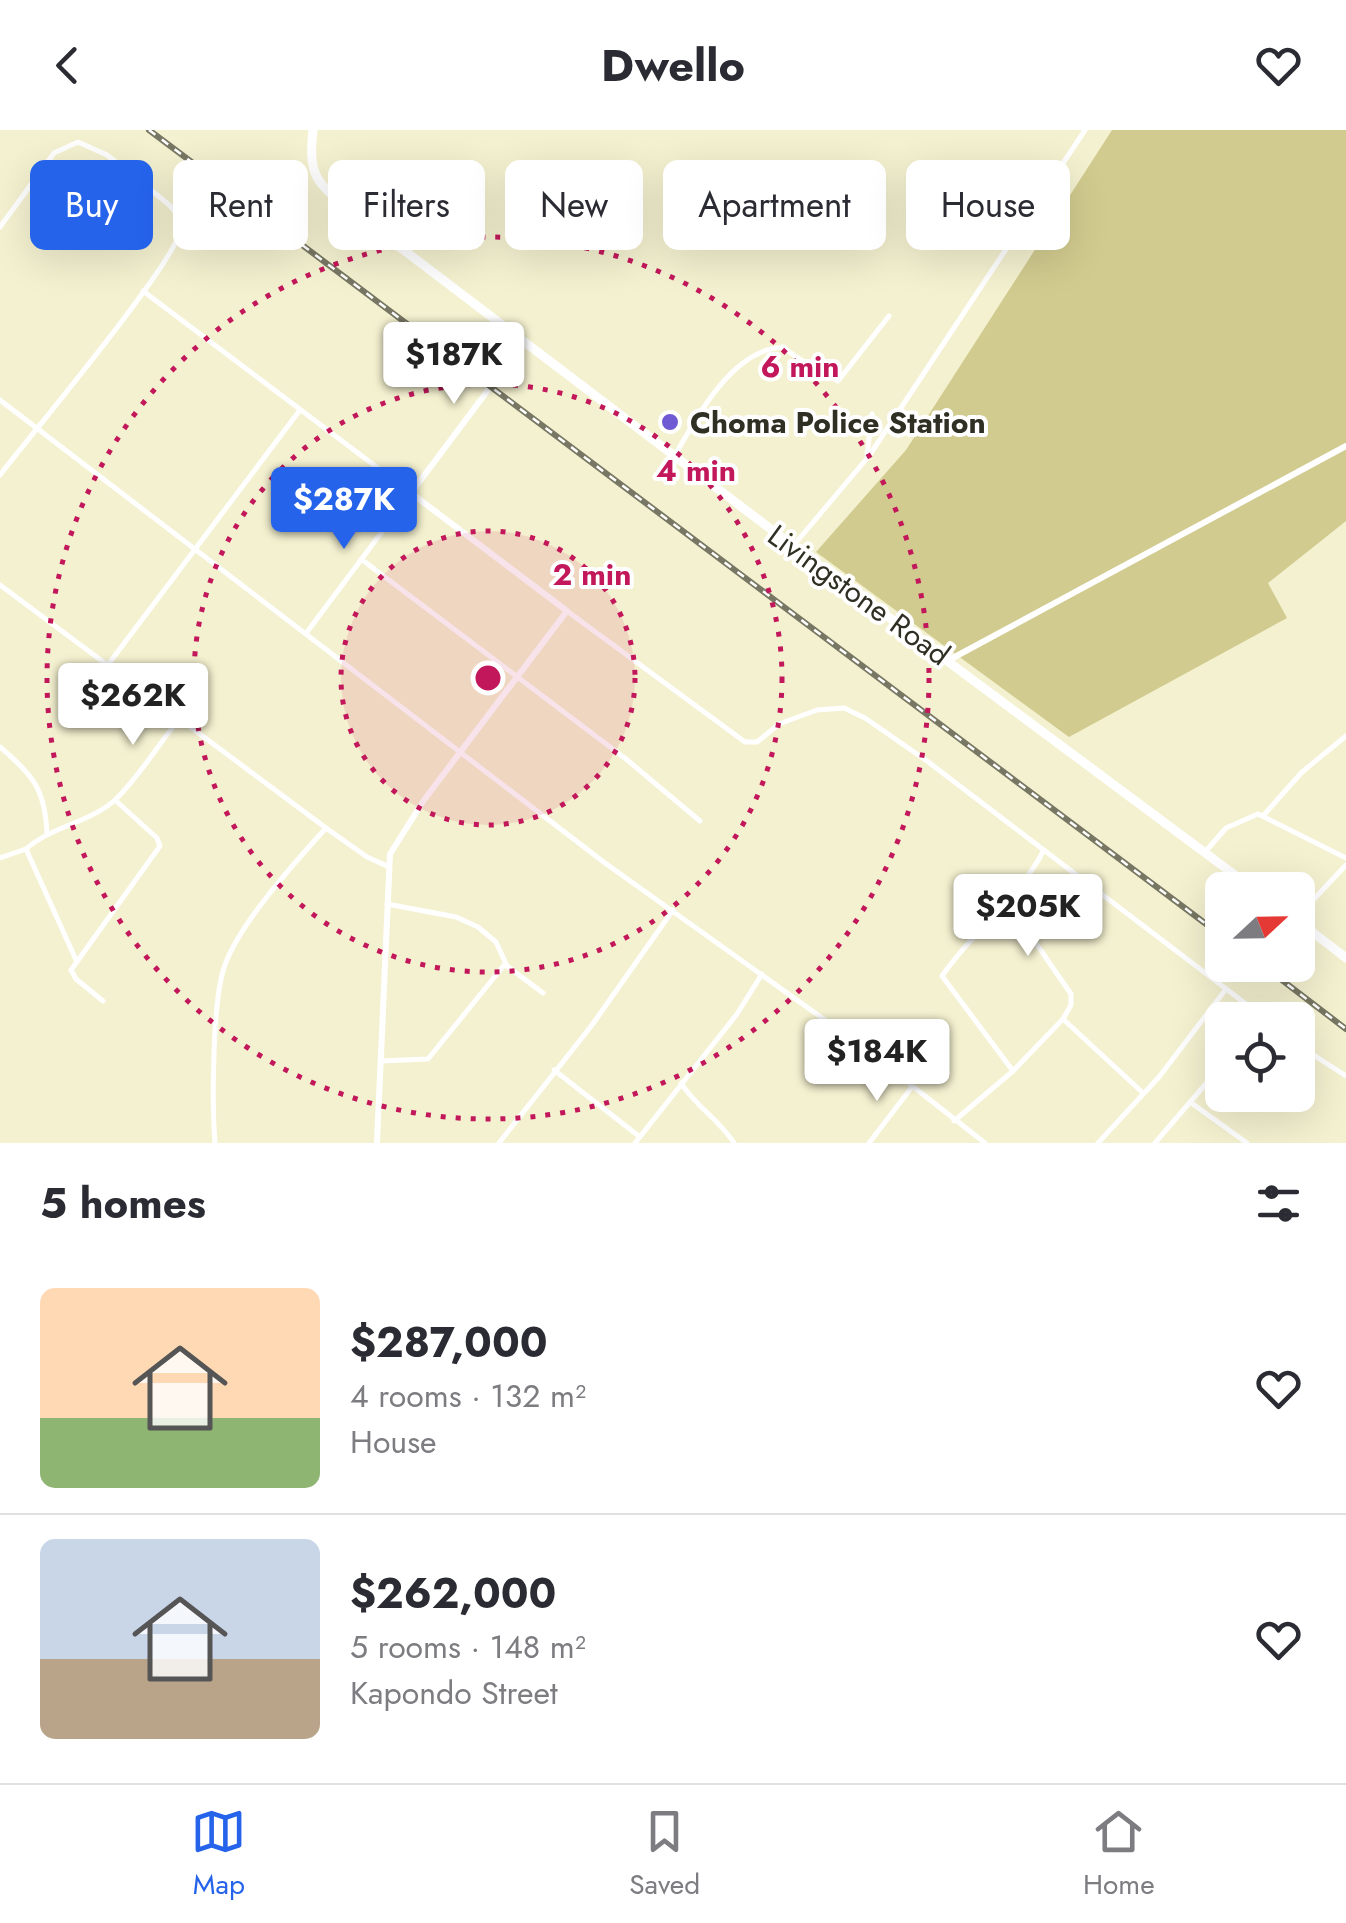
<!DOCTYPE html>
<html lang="en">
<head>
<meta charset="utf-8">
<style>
	:root { --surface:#fff; --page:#f7f7f7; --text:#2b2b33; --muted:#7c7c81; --line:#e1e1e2; --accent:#2563eb }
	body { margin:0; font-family:Jost,sans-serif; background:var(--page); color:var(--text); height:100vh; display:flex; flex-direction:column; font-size:38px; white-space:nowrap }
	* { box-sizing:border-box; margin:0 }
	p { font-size:32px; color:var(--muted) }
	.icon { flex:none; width:55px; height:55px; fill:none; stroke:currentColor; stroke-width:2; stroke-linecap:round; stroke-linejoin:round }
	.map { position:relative; height:1013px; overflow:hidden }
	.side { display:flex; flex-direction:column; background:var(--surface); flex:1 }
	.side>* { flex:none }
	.banner { position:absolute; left:30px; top:30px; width:1288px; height:90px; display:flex; gap:20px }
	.needle { width:65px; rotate:68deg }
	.controls { position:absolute; left:1205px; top:742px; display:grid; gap:20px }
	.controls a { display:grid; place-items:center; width:110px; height:110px; border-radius:15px; background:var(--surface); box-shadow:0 10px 40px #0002; font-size:50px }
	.price { position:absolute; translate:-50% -85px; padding:0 22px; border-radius:10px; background:#fff; color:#222; font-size:32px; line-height:65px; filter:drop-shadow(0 2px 5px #0008) }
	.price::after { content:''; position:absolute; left:50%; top:60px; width:30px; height:22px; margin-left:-15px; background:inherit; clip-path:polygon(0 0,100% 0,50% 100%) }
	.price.current { background:var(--accent); color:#fff }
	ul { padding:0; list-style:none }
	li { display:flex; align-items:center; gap:30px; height:250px; padding:0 40px }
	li+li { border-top:2px solid var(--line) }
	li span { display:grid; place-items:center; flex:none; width:280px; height:200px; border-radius:15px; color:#555 }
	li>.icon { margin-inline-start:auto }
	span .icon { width:120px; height:120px; fill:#fffc; stroke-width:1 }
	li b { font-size:42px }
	h2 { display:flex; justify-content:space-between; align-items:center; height:120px; padding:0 40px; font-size:42px }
	.tag { padding:0 35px; border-radius:15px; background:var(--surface); box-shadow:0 10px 40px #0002; font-size:35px; line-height:90px }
	.tag.current { background:var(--accent); color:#fff }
	header { display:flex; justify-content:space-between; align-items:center; height:130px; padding:0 40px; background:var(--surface); font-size:45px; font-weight:700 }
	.dock { display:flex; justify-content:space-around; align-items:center; height:140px; border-top:2px solid var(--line); background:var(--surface); font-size:28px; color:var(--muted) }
	.dock a { display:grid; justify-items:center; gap:5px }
	.dock .current { color:var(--accent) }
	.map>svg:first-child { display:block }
	.green { fill:#d1cb8f }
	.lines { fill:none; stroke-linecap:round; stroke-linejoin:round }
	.street { stroke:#fff; stroke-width:5 }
	.secondary { stroke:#fff; stroke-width:6 }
	.highway { stroke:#fff; stroke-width:9 }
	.rail-casing { stroke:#787763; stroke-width:6 }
	.rail { stroke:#fff; stroke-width:2.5; stroke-dasharray:8; stroke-linecap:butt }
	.ring { fill:none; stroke:#c2185b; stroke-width:5; stroke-dasharray:5 10 }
	.poi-dot { fill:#705ad4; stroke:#fff; stroke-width:4 }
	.labels { text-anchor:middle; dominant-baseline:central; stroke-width:8; stroke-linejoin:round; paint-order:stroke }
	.poi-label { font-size:30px; font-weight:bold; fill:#302f23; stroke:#fff; text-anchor:start }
	.street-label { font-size:30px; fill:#302f23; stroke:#fff }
	.centre { fill:#c2185b; stroke:#fff; stroke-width:5 }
	.ring-label { font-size:30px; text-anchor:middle; font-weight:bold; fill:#c2185b; stroke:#fff; stroke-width:8; stroke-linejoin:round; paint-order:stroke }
</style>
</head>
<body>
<header><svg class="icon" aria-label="back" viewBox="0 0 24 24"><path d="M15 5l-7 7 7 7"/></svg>Dwello<svg class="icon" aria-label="heart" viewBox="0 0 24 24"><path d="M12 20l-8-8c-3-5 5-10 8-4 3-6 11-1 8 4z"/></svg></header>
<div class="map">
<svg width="1346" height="1013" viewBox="0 0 1346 1013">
	<rect width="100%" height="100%" fill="#f4f1d0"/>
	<polygon class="green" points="1112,0 1346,0 1346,391 1268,453 1287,488 1069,607 816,422 906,320"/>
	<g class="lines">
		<g class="street">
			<path d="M0 97 54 23 78 12 107 25 167 73C175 80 181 88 180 100 178 130 28 308 0 345"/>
			<polyline points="143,161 411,363 307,502"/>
			<polyline points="0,270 605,733 860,915 985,1013"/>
			<path d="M675 325C698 286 732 219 784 217 790 225 827 245 838 251L889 186"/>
			<polyline points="867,325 872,284"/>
			<polyline points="793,416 869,326 1085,0"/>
			<polyline points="361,429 626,629 700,691"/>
			<polyline points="0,455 326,698 367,727 387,736"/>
			<polyline points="567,481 745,612 757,612 779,594 817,580 844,578 865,588 927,631 1267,890"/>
			<polyline points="107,536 300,280"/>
			<path d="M0 617C33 645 45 659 47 703"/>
			<polyline points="1263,686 1302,642 1346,606"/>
			<polyline points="1205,722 1226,698 1258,684 1346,728"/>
			<polyline points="0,728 26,719"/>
			<polyline points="1006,770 1071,864 1071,875 1063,889"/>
			<polyline points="387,774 456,787 478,797 496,812 507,836 543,863"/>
			<polyline points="1298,786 1346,735"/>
			<path d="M76 830 26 719C52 696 89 693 115 670 139 647 158 615 179 589"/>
			<polyline points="103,871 76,849 71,840 160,716 157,708 115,670"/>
			<polyline points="1298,915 1346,946"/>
			<polyline points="380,931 428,929 505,834"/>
			<polyline points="554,940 640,1007"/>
			<path d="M1013 941 942 846C972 802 1019 768 1044 720"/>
			<path d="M681 953C696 977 719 989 734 1013"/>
			<polyline points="1190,972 1247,1013"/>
			<polyline points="954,991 1013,941 1063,889 1143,963"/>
			<path d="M215 1013C212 975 212 869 225 835 240 793 295 732 326 698"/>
			<polyline points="499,1013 592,895 673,780"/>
			<polyline points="635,1013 737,884 762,844"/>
			<polyline points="869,1013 912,957"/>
			<polyline points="1098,1013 1159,947 1226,859"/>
			<polyline points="1155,1013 1222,935"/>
		</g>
		<g class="secondary">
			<polyline points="949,530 1346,316"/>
			<polyline points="377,1013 390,724 424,670 567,481 411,363 524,212"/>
		</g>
		<g class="highway">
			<path d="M313 0C308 46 316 53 351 80L793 416 1255 760"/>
			<polyline points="1298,791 1346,828"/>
		</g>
		<g class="rail-casing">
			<g id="rail">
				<polyline points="149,0 1222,806"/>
				<polyline points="1262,835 1346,899"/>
			</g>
		</g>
		<use href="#rail" class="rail"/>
	</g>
	<circle cx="488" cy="548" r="147" fill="#c2185b" fill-opacity=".12"/>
	<g class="ring">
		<circle cx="488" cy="548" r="147"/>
		<circle cx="488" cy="548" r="294"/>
		<circle cx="488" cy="548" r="441"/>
	</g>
	<circle class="poi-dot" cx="670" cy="292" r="10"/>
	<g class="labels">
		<g class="poi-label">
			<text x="690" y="292">Choma Police Station</text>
		</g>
		<g class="street-label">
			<text transform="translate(859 465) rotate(36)">Livingstone Road</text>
		</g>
	</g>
	<circle cx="488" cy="548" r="15" class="centre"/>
	<g class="ring-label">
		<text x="800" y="247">6 min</text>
		<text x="696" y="351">4 min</text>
		<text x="592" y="455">2 min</text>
	</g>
</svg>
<div class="controls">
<a><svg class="needle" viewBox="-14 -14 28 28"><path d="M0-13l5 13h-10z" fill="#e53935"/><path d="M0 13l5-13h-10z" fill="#7c7c81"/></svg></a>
<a><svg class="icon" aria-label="locate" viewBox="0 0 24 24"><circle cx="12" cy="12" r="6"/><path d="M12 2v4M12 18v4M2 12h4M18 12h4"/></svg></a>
</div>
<b class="price" style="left:454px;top:277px">$187K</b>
<b class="price current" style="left:344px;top:422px">$287K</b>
<b class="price" style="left:133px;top:618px">$262K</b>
<b class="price" style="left:1028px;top:829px">$205K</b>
<b class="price" style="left:877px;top:974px">$184K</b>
<div class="banner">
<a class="tag current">Buy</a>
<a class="tag">Rent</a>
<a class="tag">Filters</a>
<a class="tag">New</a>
<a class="tag">Apartment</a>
<a class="tag">House</a>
</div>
</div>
<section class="side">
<h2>5 homes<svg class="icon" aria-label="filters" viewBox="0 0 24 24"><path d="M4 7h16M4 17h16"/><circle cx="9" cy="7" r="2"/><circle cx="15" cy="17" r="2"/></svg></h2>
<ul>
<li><span style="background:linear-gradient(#ffd9b3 65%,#8fb573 0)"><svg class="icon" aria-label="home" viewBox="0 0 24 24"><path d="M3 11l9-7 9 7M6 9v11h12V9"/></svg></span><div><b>$287,000</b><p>4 rooms · 132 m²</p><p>House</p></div><svg class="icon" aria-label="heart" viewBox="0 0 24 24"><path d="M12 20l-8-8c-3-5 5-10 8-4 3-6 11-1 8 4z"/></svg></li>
<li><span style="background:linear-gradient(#c9d6e8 60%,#b9a48a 0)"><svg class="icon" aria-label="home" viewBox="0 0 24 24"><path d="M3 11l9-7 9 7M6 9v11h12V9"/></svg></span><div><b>$262,000</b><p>5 rooms · 148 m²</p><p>Kapondo Street</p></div><svg class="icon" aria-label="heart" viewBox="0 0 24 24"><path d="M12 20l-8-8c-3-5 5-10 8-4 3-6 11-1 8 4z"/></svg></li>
</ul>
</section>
<nav class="dock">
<a class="current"><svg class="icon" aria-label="map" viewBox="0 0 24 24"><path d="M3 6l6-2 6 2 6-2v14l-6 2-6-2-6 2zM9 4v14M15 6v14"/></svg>Map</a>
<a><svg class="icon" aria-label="saved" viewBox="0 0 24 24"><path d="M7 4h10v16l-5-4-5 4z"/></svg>Saved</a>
<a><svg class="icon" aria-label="home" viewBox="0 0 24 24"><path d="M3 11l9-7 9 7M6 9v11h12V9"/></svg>Home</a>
</nav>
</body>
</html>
